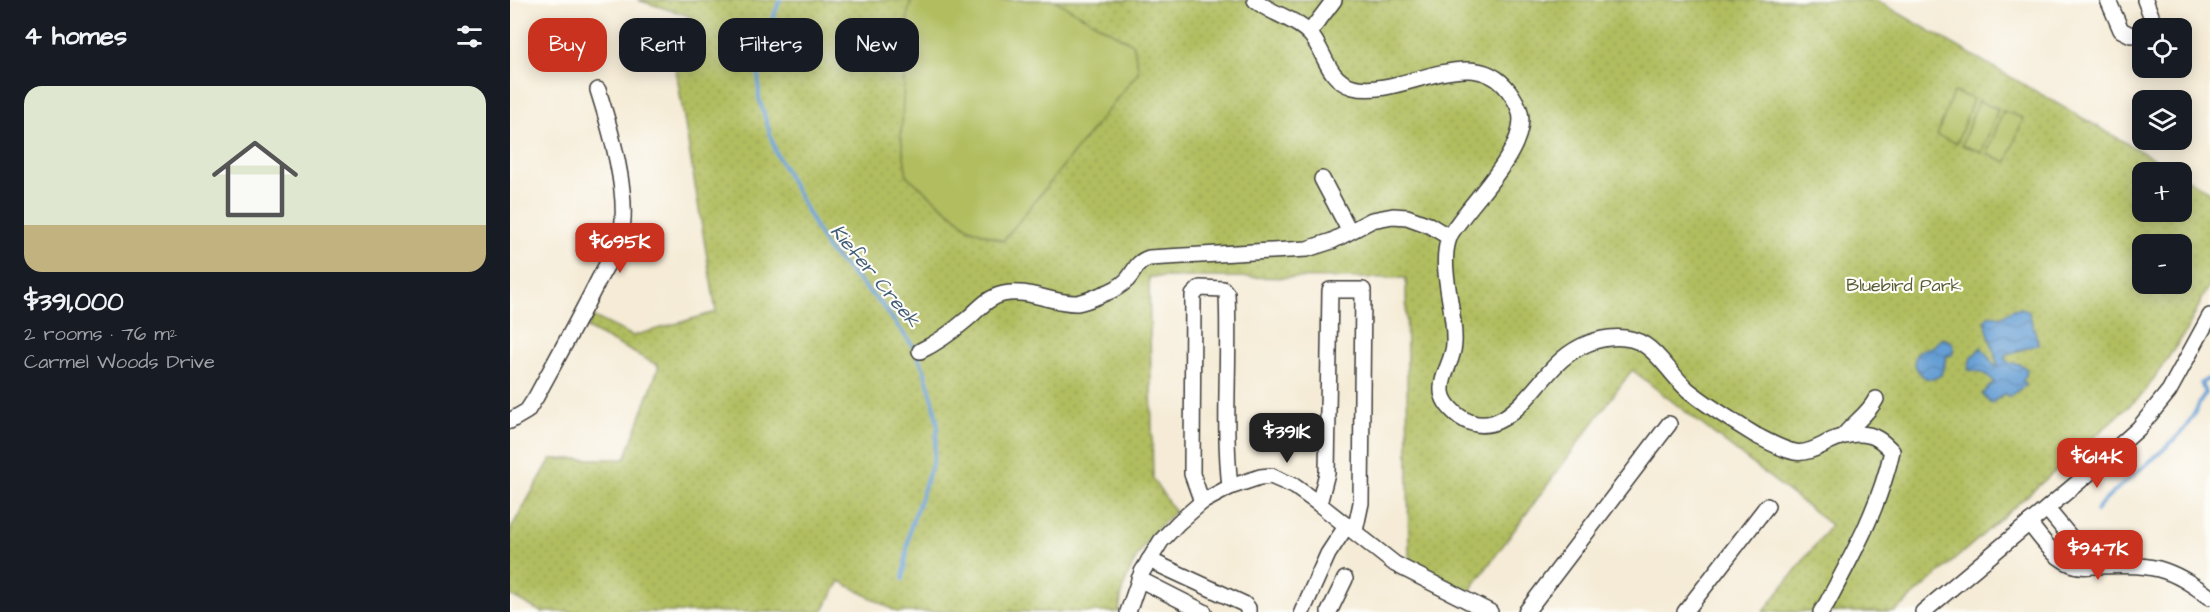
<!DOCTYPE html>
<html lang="en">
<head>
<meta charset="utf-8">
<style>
	:root { --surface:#171b24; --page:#20242c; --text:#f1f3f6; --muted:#9ea1a6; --accent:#c8321e }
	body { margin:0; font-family:"Architects Daughter",sans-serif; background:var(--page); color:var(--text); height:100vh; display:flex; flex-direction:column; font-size:22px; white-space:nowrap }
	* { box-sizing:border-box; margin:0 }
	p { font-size:20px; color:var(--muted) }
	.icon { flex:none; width:33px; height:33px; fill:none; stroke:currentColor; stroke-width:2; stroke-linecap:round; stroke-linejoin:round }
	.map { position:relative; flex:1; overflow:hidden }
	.sheet { display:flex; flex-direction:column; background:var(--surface); width:510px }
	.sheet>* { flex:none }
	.banner { position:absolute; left:18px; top:18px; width:570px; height:54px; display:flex; gap:12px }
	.fabs { position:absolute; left:1622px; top:18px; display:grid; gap:12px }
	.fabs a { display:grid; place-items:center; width:60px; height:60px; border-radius:12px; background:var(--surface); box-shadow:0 3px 15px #0003; font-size:30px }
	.price { position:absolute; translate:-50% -51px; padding:0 14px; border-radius:12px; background:var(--accent); color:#fff; font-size:20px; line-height:39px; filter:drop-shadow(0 2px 3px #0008) }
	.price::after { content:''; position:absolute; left:50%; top:36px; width:18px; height:14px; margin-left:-9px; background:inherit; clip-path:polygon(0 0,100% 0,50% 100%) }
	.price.selected { background:#222; color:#fff }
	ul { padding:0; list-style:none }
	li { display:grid; align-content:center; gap:12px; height:318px; padding:0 24px }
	li span { display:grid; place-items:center; height:186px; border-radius:18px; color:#555 }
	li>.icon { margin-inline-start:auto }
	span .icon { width:108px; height:108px; fill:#fffc; stroke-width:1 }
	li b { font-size:26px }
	h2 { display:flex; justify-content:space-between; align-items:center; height:72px; padding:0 24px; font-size:26px }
	.tag { padding:0 21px; border-radius:18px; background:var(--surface); box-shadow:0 3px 15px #0003; font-size:21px; line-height:54px }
	.tag.selected { background:var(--accent); color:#fff }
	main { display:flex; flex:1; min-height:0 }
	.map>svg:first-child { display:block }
	.green { fill:url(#green-dots); stroke:#666c3e; stroke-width:1.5; fill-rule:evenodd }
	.pitch { fill:#b1bd5f; stroke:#666c3e; stroke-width:1.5 }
	.water { fill:url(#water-waves); stroke:#405d78; stroke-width:1.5 }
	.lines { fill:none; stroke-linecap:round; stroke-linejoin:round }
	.stream { stroke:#659ed4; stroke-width:4 }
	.minor-casing { stroke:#3d3b38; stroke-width:18 }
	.minor { stroke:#fff; stroke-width:15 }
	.labels { text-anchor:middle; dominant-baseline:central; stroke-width:4.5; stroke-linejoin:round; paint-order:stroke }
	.park-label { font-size:18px; fill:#585c37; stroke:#fdfcf7 }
	.water-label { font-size:20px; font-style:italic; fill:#405d78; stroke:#fdfcf7 }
</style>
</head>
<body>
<main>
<section class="sheet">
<h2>4 homes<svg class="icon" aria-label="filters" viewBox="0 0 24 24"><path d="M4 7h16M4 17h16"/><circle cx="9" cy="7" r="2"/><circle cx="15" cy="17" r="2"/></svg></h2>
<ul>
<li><span style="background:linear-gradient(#dfe7d0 75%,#c2b280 0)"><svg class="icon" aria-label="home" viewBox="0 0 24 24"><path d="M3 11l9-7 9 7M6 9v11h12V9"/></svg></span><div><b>$391,000</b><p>2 rooms · 76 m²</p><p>Carmel Woods Drive</p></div></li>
</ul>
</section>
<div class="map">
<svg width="1700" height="612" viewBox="0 0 1700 612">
	<defs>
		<pattern id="green-dots" width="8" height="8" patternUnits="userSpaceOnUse" patternTransform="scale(1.5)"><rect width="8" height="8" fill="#b1bd5f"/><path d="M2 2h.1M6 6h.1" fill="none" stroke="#98a252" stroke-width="1.8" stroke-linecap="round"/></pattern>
		<pattern id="water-waves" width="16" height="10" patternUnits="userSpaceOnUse" patternTransform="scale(1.5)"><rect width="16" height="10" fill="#659ed4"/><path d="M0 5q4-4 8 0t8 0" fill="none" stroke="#5280ab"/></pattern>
	</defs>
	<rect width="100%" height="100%" fill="#fdfcf7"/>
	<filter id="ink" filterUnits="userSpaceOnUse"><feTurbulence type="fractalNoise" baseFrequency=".0167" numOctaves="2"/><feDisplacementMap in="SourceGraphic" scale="12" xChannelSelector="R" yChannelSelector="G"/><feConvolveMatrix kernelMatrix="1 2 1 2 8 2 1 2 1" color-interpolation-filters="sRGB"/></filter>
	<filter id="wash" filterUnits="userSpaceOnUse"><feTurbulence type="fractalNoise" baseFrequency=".008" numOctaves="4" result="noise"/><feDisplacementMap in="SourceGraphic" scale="24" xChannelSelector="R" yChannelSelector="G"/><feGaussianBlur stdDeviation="1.35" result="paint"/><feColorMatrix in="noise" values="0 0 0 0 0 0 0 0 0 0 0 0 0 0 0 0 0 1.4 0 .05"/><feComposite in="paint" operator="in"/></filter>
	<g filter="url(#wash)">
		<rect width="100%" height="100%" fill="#f5ebd6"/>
		<path class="green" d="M128 0H1366L1667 172H1632V212H1671V175L1700 192V284L1675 333 1634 393 1385 612H1253L1321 525 1122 370 958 593 899 563 896 278 639 277 643 479 665 512C636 536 612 573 609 612H387L330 581 312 612H31L0 595V530L41 459H115L149 366 77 328 84 317 123 336 206 312 166 70 187 65 179 16ZM1632 244H1671V284H1632Z"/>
		<g class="pitch">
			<polygon points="402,0 544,0 623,44 629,71 493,241 459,228 397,176 391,137 398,12"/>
			<polygon points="1443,92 1463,99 1447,143 1427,136"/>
			<polygon points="1468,101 1488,109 1472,152 1452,145"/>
			<polygon points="1493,111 1513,118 1497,162 1477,154"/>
		</g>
		<g class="water">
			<path d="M1511 308 1518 310 1529 344 1495 355V359L1499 363 1510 364 1517 369 1516 376 1513 380 1516 385 1498 397 1495 393 1481 404 1472 394 1484 382C1476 373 1470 371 1458 370L1460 360 1471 347 1485 366H1488L1475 322 1476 318 1480 315 1491 317 1503 309Z"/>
			<path d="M1433 338 1442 342 1444 349 1442 355 1437 356 1431 375C1428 376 1426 379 1422 379 1411 380 1401 365 1406 355 1410 347 1416 350 1422 347 1426 345 1429 340 1433 338Z"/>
		</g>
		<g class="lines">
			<g class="stream">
				<polyline points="270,0 248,56 249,98 266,153 317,249 373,306 405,349 414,370 423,400 428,426 423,462 400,529 393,579"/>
				<path d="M1586 511C1611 480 1648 460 1674 429 1683 419 1688 405 1695 393L1691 383 1700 378"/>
			</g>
		</g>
	</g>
	<g filter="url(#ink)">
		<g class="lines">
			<g class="minor-casing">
				<g id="minor">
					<path d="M745 0C761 14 785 18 800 34 815 51 817 80 843 87 891 99 962 40 999 91 1004 98 1008 104 1010 112 1018 145 971 192 952 218 948 224 941 231 939 238 928 268 946 310 944 343 944 359 932 373 932 388 931 400 941 410 950 417 991 445 1022 388 1047 364 1061 350 1080 340 1099 338 1143 333 1151 366 1178 390 1199 407 1224 422 1247 436 1257 441 1273 450 1285 452 1293 454 1305 449 1313 445 1328 436 1352 429 1368 439 1373 442 1378 447 1382 451 1370 506 1343 554 1317 603L1311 612"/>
					<polyline points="1598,0 1611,30 1621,35 1632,33"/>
					<polyline points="1635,0 1642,18 1637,28"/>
					<polyline points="799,33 824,0"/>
					<polyline points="812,179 839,230"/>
					<path d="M410 351C427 343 442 332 456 320 468 310 478 297 493 294 518 288 542 304 567 303 575 302 586 297 593 294 602 291 611 286 617 280 626 270 625 263 639 258L797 249 822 241 862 220 883 216 897 217 919 225 939 237"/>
					<path d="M0 421 17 411 26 397C47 358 69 319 89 279 96 265 107 250 111 234 120 195 100 128 88 90"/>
					<path d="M1334 435C1345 422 1359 413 1366 399"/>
					<path d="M692 502 682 474 683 295 690 288 713 289 717 294C720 359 713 423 720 487"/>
					<polyline points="809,504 817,473 820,290 853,290 851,503 845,531"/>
					<path d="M1519 523C1535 543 1552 571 1581 566L1577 557 1537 509"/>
					<polyline points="639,560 734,604 738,608 738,612"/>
					<path d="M1581 566C1605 566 1632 563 1655 571 1672 577 1686 587 1700 597"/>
					<polyline points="629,579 694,612"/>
					<polyline points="618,612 632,572 651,541 668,523 692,502 720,487 750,477 761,476 784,486 809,504 885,564 980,612"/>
					<polyline points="792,612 818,554 837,525"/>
					<polyline points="819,612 835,579"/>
					<polyline points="1016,612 1159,424"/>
					<polyline points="1175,612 1257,506"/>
					<polyline points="1413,612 1578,474 1629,428 1659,391 1700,316"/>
				</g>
			</g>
			<use href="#minor" class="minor"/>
		</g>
	</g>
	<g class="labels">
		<g class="park-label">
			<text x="1394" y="285">Bluebird Park</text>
		</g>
		<g class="water-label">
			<text transform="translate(365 276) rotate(50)">Kiefer Creek</text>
		</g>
	</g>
</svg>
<div class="fabs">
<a><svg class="icon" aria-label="locate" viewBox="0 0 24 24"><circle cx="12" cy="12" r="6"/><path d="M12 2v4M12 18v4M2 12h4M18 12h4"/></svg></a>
<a><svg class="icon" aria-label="layers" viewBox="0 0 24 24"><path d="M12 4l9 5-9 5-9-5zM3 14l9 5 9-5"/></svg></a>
<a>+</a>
<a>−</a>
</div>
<b class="price" style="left:110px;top:274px">$695K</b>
<b class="price selected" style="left:777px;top:464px">$391K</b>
<b class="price" style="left:1587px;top:489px">$614K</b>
<b class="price" style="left:1588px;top:581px">$947K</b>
<div class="banner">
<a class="tag selected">Buy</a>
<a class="tag">Rent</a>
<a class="tag">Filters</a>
<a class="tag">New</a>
</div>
</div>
</main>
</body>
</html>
